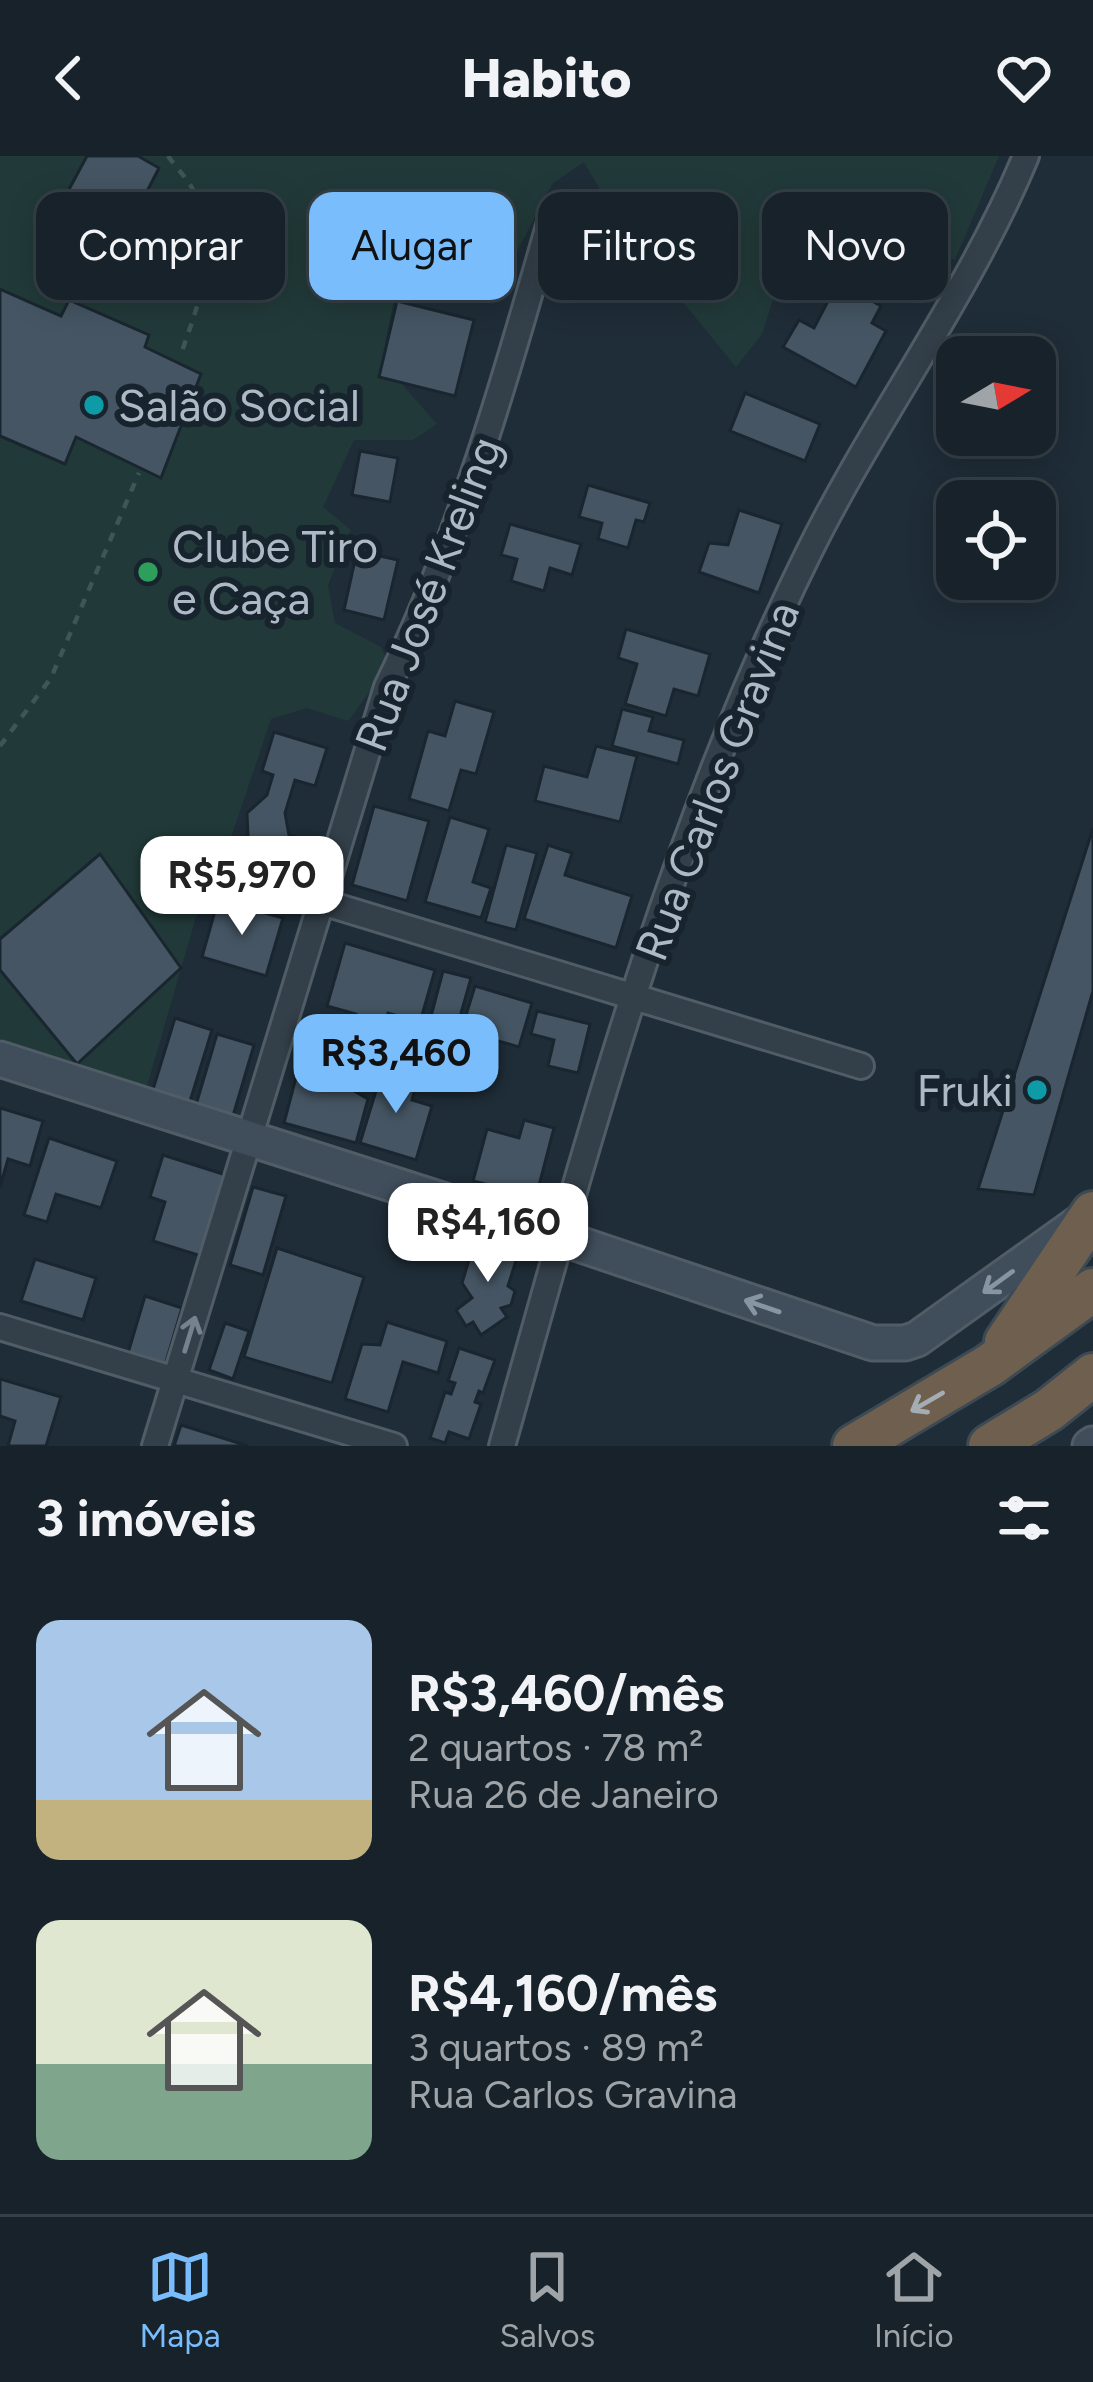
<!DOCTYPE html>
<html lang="pt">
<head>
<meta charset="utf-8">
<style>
	:root { --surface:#17222a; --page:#242f36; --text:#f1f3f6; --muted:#9ea4a8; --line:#363f47; --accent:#7abdfd }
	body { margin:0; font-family:Figtree,sans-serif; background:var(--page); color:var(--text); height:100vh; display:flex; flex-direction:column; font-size:45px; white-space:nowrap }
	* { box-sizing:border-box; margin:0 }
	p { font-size:39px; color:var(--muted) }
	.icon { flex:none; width:66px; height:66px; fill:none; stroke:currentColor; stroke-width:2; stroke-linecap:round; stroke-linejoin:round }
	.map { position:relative; height:1290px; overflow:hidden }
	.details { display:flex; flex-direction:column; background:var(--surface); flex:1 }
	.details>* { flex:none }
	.guide { position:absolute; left:36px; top:36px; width:1023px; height:108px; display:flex; gap:24px }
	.needle { width:78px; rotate:80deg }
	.fabs { position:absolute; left:936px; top:180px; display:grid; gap:24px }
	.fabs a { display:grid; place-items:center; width:120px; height:120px; border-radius:24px; background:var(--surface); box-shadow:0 6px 30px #0003,0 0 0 3px var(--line); font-size:60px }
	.price { position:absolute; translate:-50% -102px; padding:0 27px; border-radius:24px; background:#fff; color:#222; font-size:39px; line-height:78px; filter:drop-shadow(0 3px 6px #0008) }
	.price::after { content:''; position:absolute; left:50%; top:72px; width:36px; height:27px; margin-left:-18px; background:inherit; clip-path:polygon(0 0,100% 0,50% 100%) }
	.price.current { background:var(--accent); color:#111 }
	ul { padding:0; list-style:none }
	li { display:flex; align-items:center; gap:36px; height:300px; padding:0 36px }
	li span { display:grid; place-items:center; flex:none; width:336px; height:240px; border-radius:24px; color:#555 }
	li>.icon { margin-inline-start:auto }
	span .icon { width:144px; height:144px; fill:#fffc; stroke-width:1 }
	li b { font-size:51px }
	h2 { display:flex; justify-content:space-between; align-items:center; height:144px; padding:0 36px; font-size:51px }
	.chip { padding:0 42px; border-radius:24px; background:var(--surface); box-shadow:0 6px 30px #0003,0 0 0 3px var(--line); font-size:42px; line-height:108px }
	.chip.current { background:var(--accent); color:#111 }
	header { display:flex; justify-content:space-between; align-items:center; height:156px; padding:0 36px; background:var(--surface); font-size:54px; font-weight:800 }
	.menu { display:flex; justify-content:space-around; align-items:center; height:168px; border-top:3px solid var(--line); background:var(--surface); font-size:33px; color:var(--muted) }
	.menu a { display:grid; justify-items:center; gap:6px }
	.menu .current { color:var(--accent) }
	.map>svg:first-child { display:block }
	.green { fill:#213a39 }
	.building { fill:#455563; stroke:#1a262f; stroke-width:3 }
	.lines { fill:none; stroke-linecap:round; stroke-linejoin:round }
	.street-casing { stroke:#505d67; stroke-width:30 }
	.secondary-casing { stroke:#505d67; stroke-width:39 }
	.highway-casing { stroke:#3d4a53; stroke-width:48 }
	.path { stroke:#3f5656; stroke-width:4.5; stroke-dasharray:9 9; stroke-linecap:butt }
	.street { stroke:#333f49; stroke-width:24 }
	.secondary { stroke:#404e5c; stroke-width:33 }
	.highway { stroke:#6f5f4f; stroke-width:42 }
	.oneway { stroke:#8794a1 }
	.oneway2 { stroke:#76838e }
	.oneway3 { stroke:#a4acb4 }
	.culture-dot { fill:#0f9aa8; stroke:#18242d; stroke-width:4.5 }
	.leisure-dot { fill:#2e9e5b; stroke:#18242d; stroke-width:4.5 }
	.labels { text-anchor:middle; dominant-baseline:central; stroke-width:12; stroke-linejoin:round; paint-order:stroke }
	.poi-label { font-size:45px; fill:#adbac6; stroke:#18242d; text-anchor:start }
	.street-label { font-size:45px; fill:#adbac6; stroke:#18242d }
</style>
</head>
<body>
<header><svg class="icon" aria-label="back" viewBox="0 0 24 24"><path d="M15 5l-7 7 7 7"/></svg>Habito<svg class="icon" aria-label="heart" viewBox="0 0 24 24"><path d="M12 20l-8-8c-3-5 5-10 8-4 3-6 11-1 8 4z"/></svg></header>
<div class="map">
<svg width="1093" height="1290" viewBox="0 0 1093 1290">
	<rect width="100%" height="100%" fill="#1f2d38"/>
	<polygon class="green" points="0,0 999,0 955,104 867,64 783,112 762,178 736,211 623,73 584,6 553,27 504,120 398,126 385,187 398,224 437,268 413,284 354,284 323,351 351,374 328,429 335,467 381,491 390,508 348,565 307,552 271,563 209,747 196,761 147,930 0,883"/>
	<g class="building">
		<polygon points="87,0 138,0 159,12 104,119 39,89"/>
		<polygon points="838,126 881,150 872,167 886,175 856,231 783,191 799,164 814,172"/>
		<polygon points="0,133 61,160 69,144 149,179 145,191 201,218 161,322 76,281 65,308 0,280"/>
		<polygon points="397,145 474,164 455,240 379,221"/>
		<polygon points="745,237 820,268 805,305 730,275"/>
		<polygon points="360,295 398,302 390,346 352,339"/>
		<polygon points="588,329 650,347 644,366 636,364 628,392 598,383 602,367 579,361"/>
		<polygon points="739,354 782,368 759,437 699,416 709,387 728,389"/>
		<polygon points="510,368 581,388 572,419 550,412 544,435 511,425 517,403 501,399"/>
		<polygon points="357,395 398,404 384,464 344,454"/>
		<polygon points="626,473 710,498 698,540 674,533 666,560 625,548 637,508 618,502"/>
		<polygon points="455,545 494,556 476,618 461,614 449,655 409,643 428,575 445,580"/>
		<polygon points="622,553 653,561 649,575 684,584 678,608 612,590"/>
		<polygon points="274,576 327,592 315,630 295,624 285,657 289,679 307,684 299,716 249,703 247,657 267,639 273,619 262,615"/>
		<polygon points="596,590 637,600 620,666 535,645 544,610 587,621"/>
		<polygon points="374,650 429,665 407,745 352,729"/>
		<polygon points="450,661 489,673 473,726 491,732 481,762 425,746"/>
		<polygon points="1093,672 1093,835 1034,1039 978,1033"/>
		<polygon points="506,689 537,697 516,774 485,766"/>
		<polygon points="548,689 572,697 565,719 632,740 616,792 524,763"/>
		<polygon points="100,698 181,812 77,908 0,814 0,783"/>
		<polygon points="218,744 283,762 266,820 202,801"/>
		<polygon points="345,787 435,814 420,866 388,857 380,887 351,878 356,858 327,850"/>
		<polygon points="443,815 471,822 454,882 443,879 435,910 414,904 425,863 430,864"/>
		<polygon points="475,830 532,847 519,891 488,882 480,905 454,898"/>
		<polygon points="537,855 590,868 578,917 548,910 554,884 531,878"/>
		<polygon points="175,862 212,874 187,955 150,943"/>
		<polygon points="217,878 254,889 230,970 193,959"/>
		<polygon points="303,895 355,909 349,932 368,943 356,987 284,967"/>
		<polygon points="383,912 418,922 412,944 432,950 416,1004 360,987"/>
		<polygon points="0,952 43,965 30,1010 8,1003 0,1031"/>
		<polygon points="524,964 554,972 536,1041 473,1025 487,973 519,982"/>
		<polygon points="49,982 117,1005 101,1052 56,1038 47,1066 24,1059"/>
		<polygon points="163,999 226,1019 201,1100 153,1085 165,1046 150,1041"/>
		<polygon points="253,1031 286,1040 263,1119 230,1109"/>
		<polygon points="476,1081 519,1095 508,1130 515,1135 511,1149 501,1152 507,1161 481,1179 473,1166 466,1170 456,1154 472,1142 462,1127"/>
		<polygon points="277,1092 364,1121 332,1227 244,1201"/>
		<polygon points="35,1103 96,1122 83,1164 21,1145"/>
		<polygon points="145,1140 182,1152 165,1209 128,1197"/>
		<polygon points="387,1166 447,1185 438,1217 403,1206 388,1256 345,1243 362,1188 380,1189"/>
		<polygon points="225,1167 249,1175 233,1223 209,1214"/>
		<polygon points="459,1192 495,1204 483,1237 479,1235 475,1246 481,1248 469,1283 449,1276 445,1287 430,1282 445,1236 451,1238 455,1227 448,1225"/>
		<polygon points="0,1223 61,1241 46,1290 8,1290 15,1265 0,1260"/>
		<polygon points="181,1269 248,1290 174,1290"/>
	</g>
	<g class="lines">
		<g class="street-casing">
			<g id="street">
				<polyline points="322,746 861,910"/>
				<polyline points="0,1171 394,1290"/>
				<path d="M155 1290 387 531C460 382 505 225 550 66"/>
				<path d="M502 1290C587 988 668 681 808 398 875 262 968 140 1026 0"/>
			</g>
		</g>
		<g class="secondary-casing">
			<g id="secondary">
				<polyline points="0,903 561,1082 873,1187 905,1187 917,1183 1079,1067"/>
				<polyline points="1090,1290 1093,1288"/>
			</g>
		</g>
		<g class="highway-casing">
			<g id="highway">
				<polyline points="1006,1186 1093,1057"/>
				<polyline points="854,1290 990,1209 1093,1134"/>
				<polyline points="990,1290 1049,1254 1093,1219"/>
			</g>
		</g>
		<g class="path">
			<path d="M168 0C177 13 190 25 196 40 221 95 198 148 180 201"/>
			<polyline points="0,590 51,522 139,317"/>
		</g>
		<use href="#street" class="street"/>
		<use href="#secondary" class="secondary"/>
		<use href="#highway" class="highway"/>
	</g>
	<defs><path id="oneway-shaft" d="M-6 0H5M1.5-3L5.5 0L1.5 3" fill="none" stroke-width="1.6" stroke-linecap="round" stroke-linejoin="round" transform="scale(3)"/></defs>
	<g class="oneway">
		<use href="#oneway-shaft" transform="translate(998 1126) rotate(144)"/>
		<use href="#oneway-shaft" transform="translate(762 1150) rotate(-161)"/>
	</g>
	<use class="oneway2" href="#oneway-shaft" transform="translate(190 1178) rotate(-73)"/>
	<use class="oneway3" href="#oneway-shaft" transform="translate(927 1246) rotate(150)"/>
	<g class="culture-dot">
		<circle cx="94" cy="249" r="12"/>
		<circle cx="1037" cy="934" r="12"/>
	</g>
	<circle class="leisure-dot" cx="148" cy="416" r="12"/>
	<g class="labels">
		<g class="poi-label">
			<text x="118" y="249">Salão Social</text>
			<text x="172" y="390">Clube Tiro<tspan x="172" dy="52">e Caça</tspan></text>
			<text x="1013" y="934" text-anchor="end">Fruki</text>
		</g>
		<g class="street-label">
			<text transform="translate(428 438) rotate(-69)">Rua José Kreling</text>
			<text transform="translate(717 625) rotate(-69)">Rua Carlos Gravina</text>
		</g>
	</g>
</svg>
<div class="fabs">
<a><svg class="needle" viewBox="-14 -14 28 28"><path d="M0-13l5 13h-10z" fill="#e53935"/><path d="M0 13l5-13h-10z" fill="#9ea4a8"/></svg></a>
<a><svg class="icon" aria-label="locate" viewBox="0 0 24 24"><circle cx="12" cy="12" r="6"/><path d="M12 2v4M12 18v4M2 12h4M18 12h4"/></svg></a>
</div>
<b class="price" style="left:242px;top:782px">R$5,970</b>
<b class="price current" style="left:396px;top:960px">R$3,460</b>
<b class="price" style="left:488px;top:1129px">R$4,160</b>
<div class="guide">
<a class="chip">Comprar</a>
<a class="chip current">Alugar</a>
<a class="chip">Filtros</a>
<a class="chip">Novo</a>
</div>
</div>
<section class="details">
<h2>3 imóveis<svg class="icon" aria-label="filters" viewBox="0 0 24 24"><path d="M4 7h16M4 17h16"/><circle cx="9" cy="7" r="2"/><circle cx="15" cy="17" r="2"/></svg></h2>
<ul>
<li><span style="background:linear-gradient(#a9c7e8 75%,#c2b280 0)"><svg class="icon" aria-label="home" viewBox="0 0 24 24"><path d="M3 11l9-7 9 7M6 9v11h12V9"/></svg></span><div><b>R$3,460/mês</b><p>2 quartos · 78 m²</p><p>Rua 26 de Janeiro</p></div></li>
<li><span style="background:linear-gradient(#dfe7d0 60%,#7fa58c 0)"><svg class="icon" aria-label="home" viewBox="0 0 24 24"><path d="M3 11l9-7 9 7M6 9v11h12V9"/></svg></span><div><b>R$4,160/mês</b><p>3 quartos · 89 m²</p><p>Rua Carlos Gravina</p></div></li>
</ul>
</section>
<nav class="menu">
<a class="current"><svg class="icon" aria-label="map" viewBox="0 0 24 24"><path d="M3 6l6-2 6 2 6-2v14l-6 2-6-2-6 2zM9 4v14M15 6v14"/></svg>Mapa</a>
<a><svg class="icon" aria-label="saved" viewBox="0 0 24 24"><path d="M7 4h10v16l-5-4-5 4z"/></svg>Salvos</a>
<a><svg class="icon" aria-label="home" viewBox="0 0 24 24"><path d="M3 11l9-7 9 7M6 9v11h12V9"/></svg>Início</a>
</nav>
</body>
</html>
